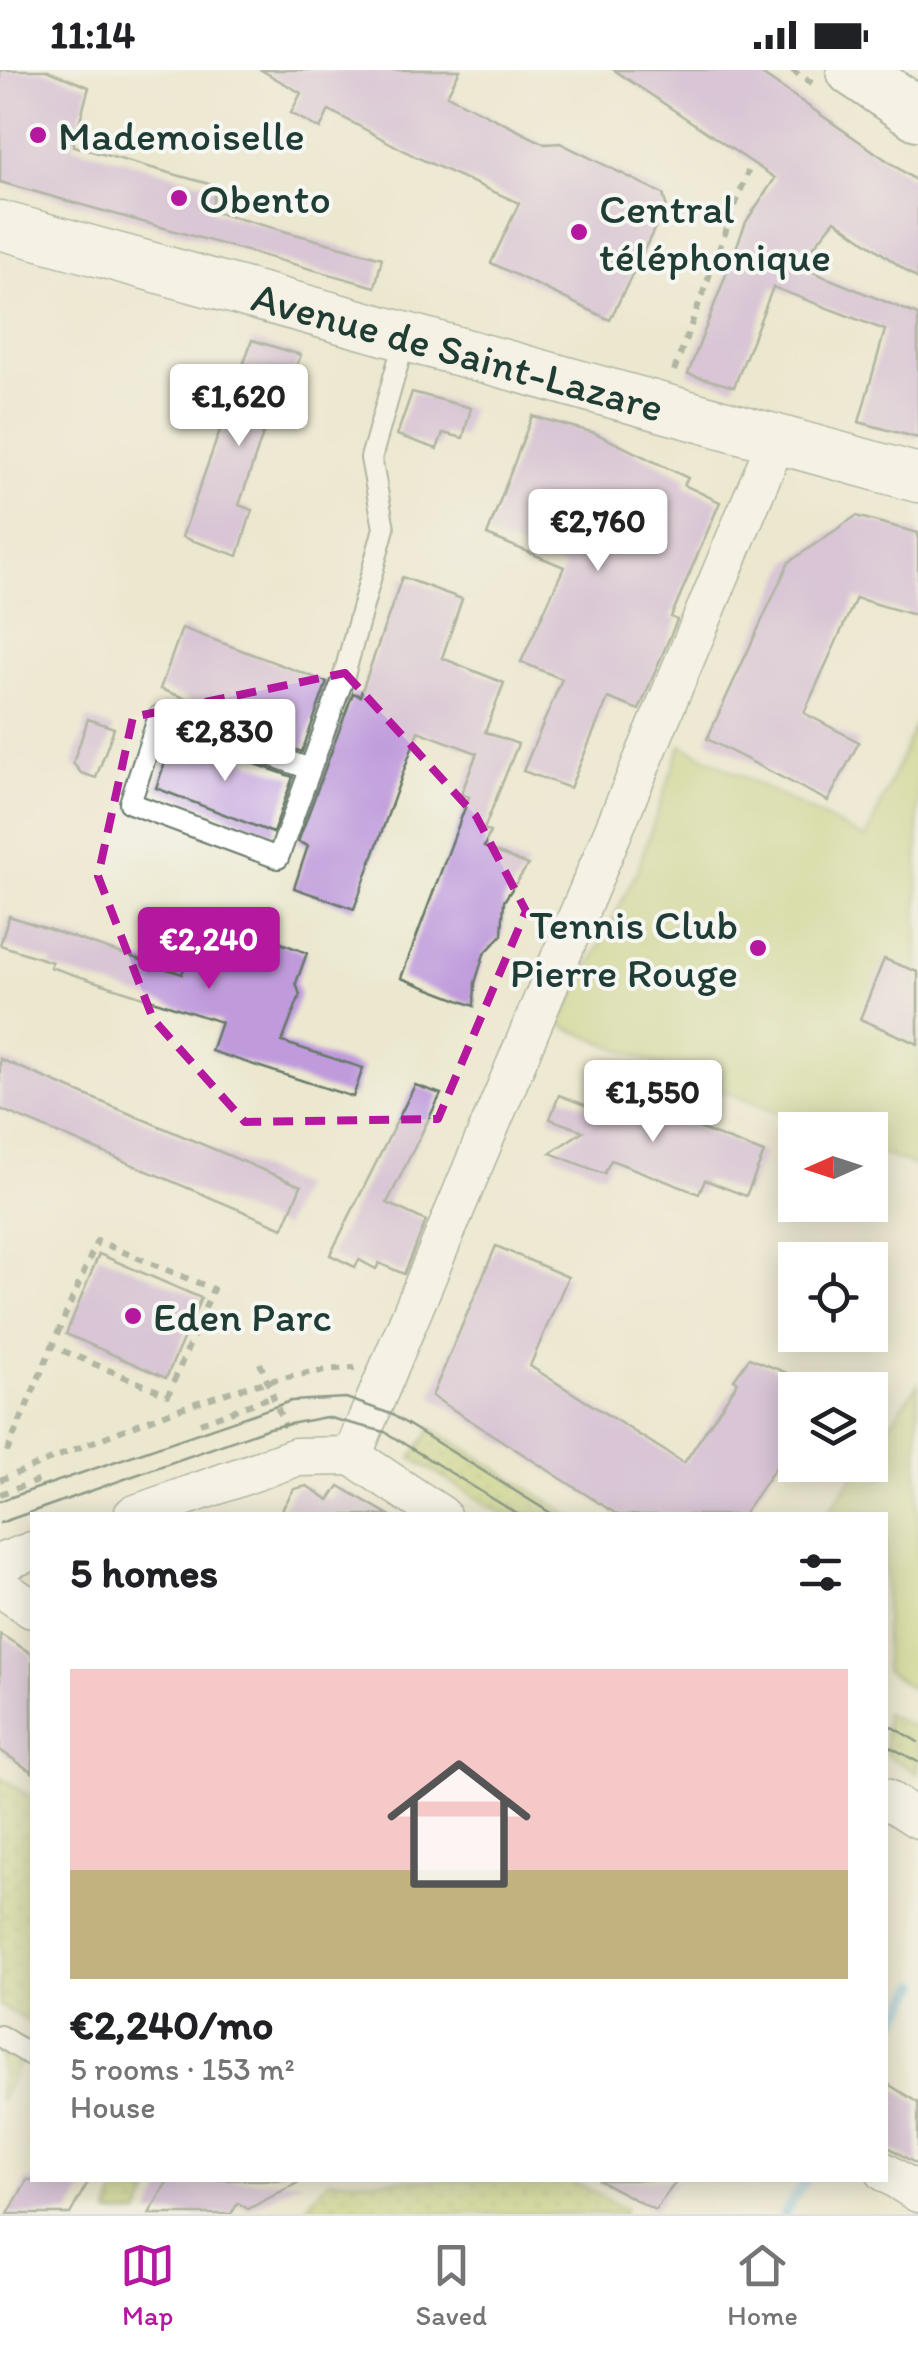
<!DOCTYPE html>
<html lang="en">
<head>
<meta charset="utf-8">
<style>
	:root { --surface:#fff; --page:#f2f2f2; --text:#202124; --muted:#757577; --line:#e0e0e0; --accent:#b5179e }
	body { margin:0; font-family:Itim,sans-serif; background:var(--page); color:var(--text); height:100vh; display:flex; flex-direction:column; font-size:38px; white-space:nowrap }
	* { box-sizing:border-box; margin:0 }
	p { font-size:32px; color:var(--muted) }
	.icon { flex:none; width:55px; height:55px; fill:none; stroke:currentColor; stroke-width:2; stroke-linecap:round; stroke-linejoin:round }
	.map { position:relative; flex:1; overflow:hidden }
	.side { position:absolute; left:30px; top:1442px; width:858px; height:670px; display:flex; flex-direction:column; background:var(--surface); border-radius:0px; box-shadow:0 5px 25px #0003 }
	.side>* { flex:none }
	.needle { width:65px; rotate:267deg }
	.fabs { position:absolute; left:778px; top:1042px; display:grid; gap:20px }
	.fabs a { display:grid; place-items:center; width:110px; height:110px; border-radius:0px; background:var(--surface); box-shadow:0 5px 25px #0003; font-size:50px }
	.price { position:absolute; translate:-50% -85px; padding:0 22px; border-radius:10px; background:#fff; color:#222; font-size:32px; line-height:65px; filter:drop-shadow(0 2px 5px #0008) }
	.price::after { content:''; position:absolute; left:50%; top:60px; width:30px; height:22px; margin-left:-15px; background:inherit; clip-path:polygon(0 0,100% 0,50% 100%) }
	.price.active { background:var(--accent); color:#fff }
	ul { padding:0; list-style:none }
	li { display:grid; align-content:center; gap:20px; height:530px; padding:0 40px }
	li+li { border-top:2px solid var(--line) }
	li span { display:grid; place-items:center; height:310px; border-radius:0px; color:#555 }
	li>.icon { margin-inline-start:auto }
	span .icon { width:180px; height:180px; fill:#fffc; stroke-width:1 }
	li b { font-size:42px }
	h2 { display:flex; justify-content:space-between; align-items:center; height:120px; padding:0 40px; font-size:42px }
	.status { display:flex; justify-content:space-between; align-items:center; height:70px; padding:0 50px; background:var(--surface); direction:ltr }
	.status svg { height:28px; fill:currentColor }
	.tab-bar { display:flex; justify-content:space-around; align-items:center; height:140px; border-top:2px solid var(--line); background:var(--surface); font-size:28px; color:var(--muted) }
	.tab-bar a { display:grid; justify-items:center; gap:5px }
	.tab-bar .active { color:var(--accent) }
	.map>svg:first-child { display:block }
	.grass { fill:url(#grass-dots); stroke:#6e8552; stroke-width:2.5 }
	.pitch { fill:#bccd70; stroke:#6e8552; stroke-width:2.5 }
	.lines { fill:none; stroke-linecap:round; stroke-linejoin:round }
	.stream { stroke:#73c1ee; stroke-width:10 }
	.building { fill:#c09bdc }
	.service-casing { stroke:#67796a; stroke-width:24 }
	.minor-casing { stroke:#67796a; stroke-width:41 }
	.tertiary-casing { stroke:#67796a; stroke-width:51 }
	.secondary-casing { stroke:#67796a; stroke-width:56 }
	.path { stroke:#67796a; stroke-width:6; stroke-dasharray:8 8; stroke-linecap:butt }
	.service { stroke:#fff; stroke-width:20 }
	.minor { stroke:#fff; stroke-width:38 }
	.tertiary { stroke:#fff; stroke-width:48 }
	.secondary { stroke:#fff; stroke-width:52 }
	.tram { stroke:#1f3d34; stroke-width:2.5 }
	.marked { fill:none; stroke:#b5179e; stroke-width:8; stroke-dasharray:20 12; stroke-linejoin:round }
	.poi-dot { fill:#b5179e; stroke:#f6f6f2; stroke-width:4 }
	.labels { text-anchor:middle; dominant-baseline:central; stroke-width:8; stroke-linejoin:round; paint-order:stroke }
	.poi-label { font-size:42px; fill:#1f3d34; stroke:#f6f6f2; text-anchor:start }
	.street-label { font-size:42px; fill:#1f3d34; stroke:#f6f6f2 }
</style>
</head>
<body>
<div class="status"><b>11:14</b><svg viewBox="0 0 49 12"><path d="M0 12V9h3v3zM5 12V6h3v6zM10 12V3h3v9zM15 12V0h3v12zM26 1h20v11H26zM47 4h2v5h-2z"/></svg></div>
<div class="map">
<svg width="918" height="2144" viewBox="0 0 918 2144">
	<defs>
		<pattern id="grass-dots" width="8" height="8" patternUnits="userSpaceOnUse" patternTransform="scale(2.5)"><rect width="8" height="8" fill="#bccd70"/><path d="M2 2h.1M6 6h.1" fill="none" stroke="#98a85d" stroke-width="1.8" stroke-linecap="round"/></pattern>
	</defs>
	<rect width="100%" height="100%" fill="#f6f6f2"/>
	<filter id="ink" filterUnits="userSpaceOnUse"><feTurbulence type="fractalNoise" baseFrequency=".01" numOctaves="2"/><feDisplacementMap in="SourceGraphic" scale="20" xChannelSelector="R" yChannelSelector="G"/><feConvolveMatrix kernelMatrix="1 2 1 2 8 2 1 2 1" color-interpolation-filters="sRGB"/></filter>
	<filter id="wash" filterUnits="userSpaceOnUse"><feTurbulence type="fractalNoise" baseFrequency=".0048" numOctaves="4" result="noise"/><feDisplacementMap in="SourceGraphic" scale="40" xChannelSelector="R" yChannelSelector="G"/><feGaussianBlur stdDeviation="2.25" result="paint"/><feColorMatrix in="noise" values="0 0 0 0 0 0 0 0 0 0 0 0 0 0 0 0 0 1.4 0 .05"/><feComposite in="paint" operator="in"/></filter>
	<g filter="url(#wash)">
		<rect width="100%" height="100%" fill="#ece8cf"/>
		<g class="grass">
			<polygon points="432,1358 570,1445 504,1445 412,1388"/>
			<polygon points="885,1643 918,1660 918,1704 885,1684"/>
			<polygon points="0,1707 32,1728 32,1954 0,1936"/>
			<polygon points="0,1977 21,1989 0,2031"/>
			<polygon points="119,2110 156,2110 140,2144 109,2144"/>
			<polygon points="328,2110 570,2110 625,2139 623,2144 301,2144"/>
		</g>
		<g class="pitch">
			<polygon points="918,648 918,1097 870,1080 870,1060 819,1060 560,955 637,801 681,675 866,769"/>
			<polygon points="918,1314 918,1623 885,1600 885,1445 826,1445 861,1395 870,1395 870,1382"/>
		</g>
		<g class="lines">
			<g class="stream">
				<polyline points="885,1970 918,1914"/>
				<polyline points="784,2144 805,2110"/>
			</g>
		</g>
		<g id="blocks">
			<g class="building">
				<polygon points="0,0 46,0 89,17 73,76 216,116 211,141 382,188 375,217 0,112"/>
				<polygon points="261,0 460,0 447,25 545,74 560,73 663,124 666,135 610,250 491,193 519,133 416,87 329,40 320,59 291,43 301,23"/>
				<polygon points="614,0 756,0 918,112 918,209 835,150 798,196 918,245 918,368 859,352 885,260 773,217 734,317 688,304 746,152 775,108"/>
				<polygon points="252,270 301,285 286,319 274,331 239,435 252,440 238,486 182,467"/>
				<polygon points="412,322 471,338 463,368 443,363 437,379 397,365"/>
				<polygon points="532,346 595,363 688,408 684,415 720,432 671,547 677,550 639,640 608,628 570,718 523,701 562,609 521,592 564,497 487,465"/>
				<polygon points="856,446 918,463 918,546 856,528 804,643 859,672 828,731 707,669 789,492"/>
				<polygon points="402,507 462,529 442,588 504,613 485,662 518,674 484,759 490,762 484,777 528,795 504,831 502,865 484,884 475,913 474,936 401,908 469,727 461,724 477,683 418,661 354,839 294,818 308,776 298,772 353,623 360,626"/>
				<polygon points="182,558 327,612 302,682 184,640 188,629 160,619"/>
				<polygon points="88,649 114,658 96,708 81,703 73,693"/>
				<polygon points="174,666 293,707 273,763 156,718"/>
				<polygon points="9,846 182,904 193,874 204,878 216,848 307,883 296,913 300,925 282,972 363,998 353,1027 211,981 221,952 50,897 52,892 0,875"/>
				<polygon points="884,889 918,902 918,974 860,949"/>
				<polygon points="0,989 301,1116 283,1158 0,1039"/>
				<polygon points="415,1015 441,1024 387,1133 426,1151 404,1204 379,1193 376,1199 359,1190 355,1197 330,1185"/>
				<polygon points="599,1020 764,1083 746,1126 705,1110 699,1124 611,1090 604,1104 550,1083 583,1061 550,1049 559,1025 592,1038"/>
				<polygon points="496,1176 568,1207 530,1296 684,1393 738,1312 734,1309 749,1288 795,1306 795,1369 743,1445 618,1445 432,1326"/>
				<polygon points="99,1184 201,1228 166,1308 66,1264"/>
				<polygon points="307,1416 329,1430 339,1416 389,1445 279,1445 294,1419"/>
				<polygon points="0,1564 32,1584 32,1702 0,1680"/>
				<polygon points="885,2012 918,2033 918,2095 885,2075"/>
				<polygon points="27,2110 89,2110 70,2144 8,2144"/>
				<polygon points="168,2110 303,2110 248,2139 238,2133 231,2144 149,2144"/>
				<polygon points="598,2110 677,2110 655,2140"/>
			</g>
		</g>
	</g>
	<g filter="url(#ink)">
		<use href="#blocks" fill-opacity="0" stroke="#67796a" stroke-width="2.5"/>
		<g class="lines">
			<g class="service-casing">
				<g id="service">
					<polyline points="310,699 159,646 130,733 278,788 343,609 384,458 371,388 406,265"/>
					<polyline points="0,1966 32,1986"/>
				</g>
			</g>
			<g class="minor-casing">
				<g id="minor">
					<polyline points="352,1386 778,367"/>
					<polyline points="352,1386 441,1445"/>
					<polyline points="133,1445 296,1387 352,1386"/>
					<polyline points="0,1493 32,1481"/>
					<polyline points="0,1517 32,1539"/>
					<polyline points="885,1728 918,1749"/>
					<polyline points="885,2102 918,2123"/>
				</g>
			</g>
			<g class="tertiary-casing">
				<g id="tertiary">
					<path id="s1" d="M0 155 918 408"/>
				</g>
			</g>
			<g class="secondary-casing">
				<polyline id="secondary" points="853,0 918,44"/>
			</g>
			<g class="path">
				<polyline points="792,0 816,16"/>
				<polyline points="674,301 748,101"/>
				<polyline points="260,1293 285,1357"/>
				<polyline points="200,1353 273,1326"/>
				<polyline points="7,1382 97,1171 213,1219 168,1325 54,1277"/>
				<path d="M0 1410C103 1369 246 1302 355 1298"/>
				<polyline points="0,1424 43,1409"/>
			</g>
			<use href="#service" class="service"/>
			<use href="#minor" class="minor"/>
			<use href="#tertiary" class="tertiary"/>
			<use href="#secondary" class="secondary"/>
			<g class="tram">
				<polyline points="0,1431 291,1331 346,1328 391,1344 554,1445"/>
				<polyline points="0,1453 269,1358 326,1347 385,1362 519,1445"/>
				<polyline points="885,1653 918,1672"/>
				<polyline points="885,1674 918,1692"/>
			</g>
		</g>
	</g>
	<path d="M0 0H918V2144H0ZM345 603 476 746 526 841 438 1049 245 1052 153 949 98 806 133 647Z" fill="#ece8cf" fill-opacity=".55" fill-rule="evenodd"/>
	<path class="marked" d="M345 603 476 746 526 841 438 1049 245 1052 153 949 98 806 133 647Z"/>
	<g class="poi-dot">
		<circle cx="38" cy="65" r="10"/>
		<circle cx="179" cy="128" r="10"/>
		<circle cx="579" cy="162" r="10"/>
		<circle cx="758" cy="878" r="10"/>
		<circle cx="133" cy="1246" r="10"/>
	</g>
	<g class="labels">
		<g class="poi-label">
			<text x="58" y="65">Mademoiselle</text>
			<text x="199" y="128">Obento</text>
			<text x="599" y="138">Central<tspan x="599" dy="48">téléphonique</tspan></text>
			<text x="738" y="854" text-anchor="end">Tennis Club<tspan x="738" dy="48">Pierre Rouge</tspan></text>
			<text x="153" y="1246">Eden Parc</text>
		</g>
		<g class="street-label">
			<text stroke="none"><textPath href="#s1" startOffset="475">Avenue de Saint-Lazare</textPath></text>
		</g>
	</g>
</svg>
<div class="fabs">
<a><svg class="needle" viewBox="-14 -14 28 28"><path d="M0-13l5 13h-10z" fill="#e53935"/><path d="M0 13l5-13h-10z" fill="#757577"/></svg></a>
<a><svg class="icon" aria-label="locate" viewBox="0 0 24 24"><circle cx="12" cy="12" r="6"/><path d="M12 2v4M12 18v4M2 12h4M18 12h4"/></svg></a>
<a><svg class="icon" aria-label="layers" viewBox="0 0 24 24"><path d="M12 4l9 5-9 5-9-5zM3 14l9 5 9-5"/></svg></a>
</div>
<b class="price" style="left:239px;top:379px">€1,620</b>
<b class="price" style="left:598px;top:504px">€2,760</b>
<b class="price" style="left:225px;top:714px">€2,830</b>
<b class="price active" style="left:209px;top:922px">€2,240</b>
<b class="price" style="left:653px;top:1075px">€1,550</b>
<section class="side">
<h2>5 homes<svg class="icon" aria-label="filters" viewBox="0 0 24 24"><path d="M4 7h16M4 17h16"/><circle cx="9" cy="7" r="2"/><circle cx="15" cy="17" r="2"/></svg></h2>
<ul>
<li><span style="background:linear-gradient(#f6c9c9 65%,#c2b280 0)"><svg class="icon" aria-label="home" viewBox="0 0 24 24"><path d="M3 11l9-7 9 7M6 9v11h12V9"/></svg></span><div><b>€2,240/mo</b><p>5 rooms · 153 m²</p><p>House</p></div></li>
</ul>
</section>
</div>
<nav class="tab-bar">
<a class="active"><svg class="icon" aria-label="map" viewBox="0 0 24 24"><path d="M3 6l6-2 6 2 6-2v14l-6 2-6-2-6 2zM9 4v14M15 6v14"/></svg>Map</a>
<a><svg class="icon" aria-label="saved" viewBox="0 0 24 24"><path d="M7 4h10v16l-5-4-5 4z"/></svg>Saved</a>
<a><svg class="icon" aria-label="home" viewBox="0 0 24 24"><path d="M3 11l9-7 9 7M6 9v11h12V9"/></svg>Home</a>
</nav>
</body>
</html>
